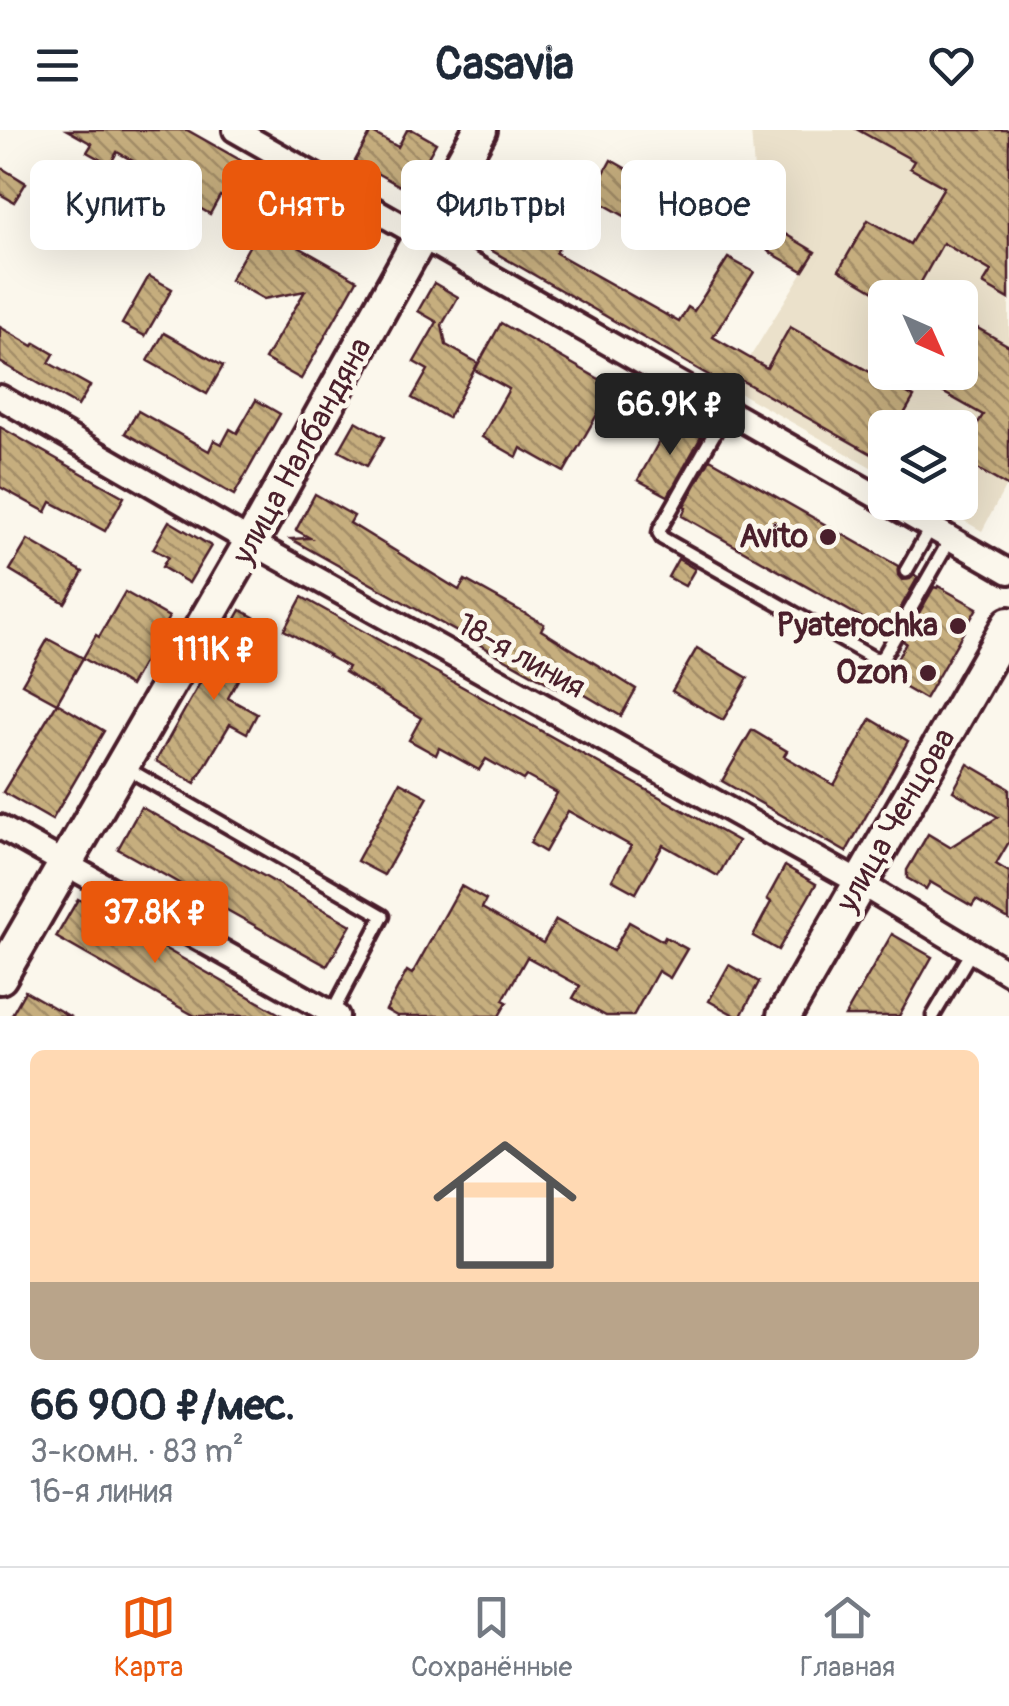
<!DOCTYPE html>
<html lang="ru">
<head>
<meta charset="utf-8">
<style>
	:root { --surface:#fff; --page:#f2f2f3; --text:#1f2937; --muted:#747a83; --line:#e0e1e3; --accent:#ea580c }
	body { margin:0; font-family:Pangolin,sans-serif; background:var(--page); color:var(--text); height:100vh; display:flex; flex-direction:column; font-size:38px; white-space:nowrap }
	* { box-sizing:border-box; margin:0 }
	p { font-size:32px; color:var(--muted) }
	.icon { flex:none; width:55px; height:55px; fill:none; stroke:currentColor; stroke-width:2; stroke-linecap:round; stroke-linejoin:round }
	.map { position:relative; height:886px; overflow:hidden }
	.sheet { display:flex; flex-direction:column; background:var(--surface); flex:1 }
	.sheet>* { flex:none }
	.hud { position:absolute; left:30px; top:30px; width:950px; height:90px; display:flex; gap:20px }
	.needle { width:65px; rotate:135deg }
	.tools { position:absolute; left:868px; top:150px; display:grid; gap:20px }
	.tools a { display:grid; place-items:center; width:110px; height:110px; border-radius:15px; background:var(--surface); box-shadow:0 10px 40px #0002; font-size:50px }
	.price { position:absolute; translate:-50% -85px; padding:0 22px; border-radius:10px; background:var(--accent); color:#fff; font-size:32px; line-height:65px; filter:drop-shadow(0 2px 5px #0008) }
	.price::after { content:''; position:absolute; left:50%; top:60px; width:30px; height:22px; margin-left:-15px; background:inherit; clip-path:polygon(0 0,100% 0,50% 100%) }
	.price.on { background:#222; color:#fff }
	ul { padding:0; list-style:none }
	li { display:grid; align-content:center; gap:20px; height:530px; padding:0 30px }
	li span { display:grid; place-items:center; height:310px; border-radius:15px; color:#555 }
	li>.icon { margin-inline-start:auto }
	span .icon { width:180px; height:180px; fill:#fffc; stroke-width:1 }
	li b { font-size:42px }
	.tag { padding:0 35px; border-radius:15px; background:var(--surface); box-shadow:0 10px 40px #0002; font-size:35px; line-height:90px }
	.tag.on { background:var(--accent); color:#fff }
	header { display:flex; justify-content:space-between; align-items:center; height:130px; padding:0 30px; background:var(--surface); font-size:45px; font-weight:800 }
	.menu { display:flex; justify-content:space-around; align-items:center; height:140px; border-top:2px solid var(--line); background:var(--surface); font-size:28px; color:var(--muted) }
	.menu a { display:grid; justify-items:center; gap:5px }
	.menu .on { color:var(--accent) }
	.map>svg:first-child { display:block }
	.built { fill:#ebe1cb; fill-rule:evenodd }
	.building { fill:url(#building-back-hatch); stroke:#4a1f2b; stroke-width:2.5 }
	.lines { fill:none; stroke-linecap:round; stroke-linejoin:round }
	.lane-casing { stroke:#4a1f2b; stroke-width:19 }
	.street-casing { stroke:#4a1f2b; stroke-width:30 }
	.secondary-casing { stroke:#4a1f2b; stroke-width:40 }
	.lane { stroke:#fbf7ec; stroke-width:11 }
	.street { stroke:#fbf7ec; stroke-width:22 }
	.secondary { stroke:#fbf7ec; stroke-width:32 }
	.poi-dot { fill:#4a1f2b; stroke:#fbf7ec; stroke-width:4 }
	.labels { text-anchor:middle; dominant-baseline:central; stroke-width:10; stroke-linejoin:round; paint-order:stroke }
	.street-label { font-size:32px; fill:#4a1f2b; stroke:#fbf7ec }
	.poi-label { font-size:32px; font-weight:bold; fill:#4a1f2b; stroke:#fbf7ec; text-anchor:end }
</style>
</head>
<body>
<header><svg class="icon" aria-label="menu" viewBox="0 0 24 24"><path d="M4 6h16M4 12h16M4 18h16"/></svg>Casavia<svg class="icon" aria-label="heart" viewBox="0 0 24 24"><path d="M12 20l-8-8c-3-5 5-10 8-4 3-6 11-1 8 4z"/></svg></header>
<div class="map">
<svg width="1009" height="886" viewBox="0 0 1009 886">
	<defs>
		<pattern id="building-back-hatch" width="6" height="6" patternUnits="userSpaceOnUse" patternTransform="scale(2.5)"><rect width="6" height="6" fill="#c6ae7e"/><path d="M-1 5l2 2M0 0l6 6M5-1l2 2" fill="none" stroke="#a38d67"/></pattern>
	</defs>
	<rect width="100%" height="100%" fill="#fbf7ec"/>
	<filter id="ink" filterUnits="userSpaceOnUse"><feTurbulence type="fractalNoise" baseFrequency=".01" numOctaves="2"/><feDisplacementMap in="SourceGraphic" scale="20" xChannelSelector="R" yChannelSelector="G"/><feConvolveMatrix kernelMatrix="1 2 1 2 8 2 1 2 1" color-interpolation-filters="sRGB"/></filter>
	<g filter="url(#ink)">
		<path class="built" d="M751 0H1009V350L982 401 933 373 960 372V298H885V345L731 258 815 122 779 101 768 83 744 62 754 41ZM885 168H960V242H885Z"/>
		<g class="building">
			<polygon points="67,0 187,0 313,71 290,112 357,150 301,249 265,229 305,161 264,169 230,150 264,90 220,66 210,84 184,69 188,62 117,22 110,35 87,22 92,14"/>
			<polygon points="407,0 413,0 436,13 409,61 355,31 371,2 398,17"/>
			<polygon points="858,0 1009,0 1009,169 983,154 991,141 943,113 912,168 886,168 839,140 868,90 910,114 944,57 910,38 914,31"/>
			<polygon points="611,30 658,57 637,93 591,67"/>
			<polygon points="0,37 26,53 14,72 0,64"/>
			<polygon points="526,43 583,75 556,123 679,192 688,177 694,181 728,128 754,142 713,207 767,238 790,197 914,267 896,298 885,298 885,317 879,328 737,248 731,258 461,103 475,78 499,91"/>
			<polygon points="780,101 815,122 803,141 768,121"/>
			<polygon points="149,146 172,159 145,206 122,194"/>
			<polygon points="434,153 458,167 442,195 446,215 478,233 448,288 412,268 428,240 414,232 437,192 418,181"/>
			<polygon points="960,188 1009,216 1009,357 960,329 960,322 983,285 907,242 960,242"/>
			<polygon points="501,193 613,257 564,342 521,318 517,327 482,307 509,259 475,240"/>
			<polygon points="0,197 33,216 35,213 54,224 49,233 90,256 78,276 0,232"/>
			<polygon points="164,203 223,236 207,264 148,231"/>
			<polygon points="256,270 280,284 234,365 125,303 138,281 209,321 214,310 222,314 230,299 237,303"/>
			<polygon points="671,290 701,307 668,366 638,350"/>
			<polygon points="356,291 384,307 367,336 339,321"/>
			<polygon points="0,297 124,367 105,401 51,372 46,382 0,357"/>
			<polygon points="710,329 898,436 898,445 902,450 910,449 914,445 918,447 887,502 682,386 686,377 684,376"/>
			<polygon points="315,364 354,386 350,393 459,460 465,450 544,494 541,500 636,559 621,586 568,555 564,562 291,409 310,408 296,400"/>
			<polygon points="169,391 211,416 189,453 162,437 168,427 153,419"/>
			<polygon points="28,410 83,442 65,473 10,440"/>
			<polygon points="678,429 695,439 685,456 668,447"/>
			<polygon points="938,456 977,478 925,569 887,547 906,513 903,511 934,457 937,458"/>
			<polygon points="125,462 169,487 130,556 83,528 96,505 99,507"/>
			<polygon points="302,467 738,711 718,746 663,715 636,763 612,750 631,716 568,681 545,722 530,713 557,663 526,646 523,650 486,629 479,640 439,618 436,625 409,610 421,588 345,542 348,537 328,526 329,525 284,500"/>
			<polygon points="241,480 268,495 228,568 257,584 247,603 230,594 195,653 156,631"/>
			<polygon points="48,509 83,528 57,573 22,554"/>
			<polygon points="697,518 748,548 723,590 672,561"/>
			<polygon points="57,573 104,601 52,690 3,662"/>
			<polygon points="871,589 908,611 846,722 722,651 752,600 787,621 784,626 834,655"/>
			<polygon points="968,634 1009,658 1009,712 996,734 1009,742 1009,789 976,770 972,776 930,752 926,759 907,748 907,740 928,704 950,717 998,687 953,661"/>
			<polygon points="400,652 428,667 384,745 357,731"/>
			<polygon points="141,677 351,795 327,836 118,719"/>
			<polygon points="785,736 816,754 778,820 753,806 771,772 767,769"/>
			<polygon points="461,756 486,770 482,778 543,813 556,790 613,821 629,792 663,811 665,807 687,819 670,848 658,841 633,886 606,886 573,868 580,856 527,827 503,870 507,872 499,886 397,886 386,880 407,841 412,844"/>
			<polygon points="78,769 220,850 283,886 195,886 56,807"/>
			<polygon points="892,804 932,827 899,886 845,886"/>
			<polygon points="729,835 759,852 741,886 736,886 709,871"/>
			<polygon points="25,861 69,886 11,886"/>
		</g>
		<g class="lines">
			<g class="lane-casing">
				<g id="lane">
					<polyline points="727,281 660,399 659,403 662,408 873,528 880,529 885,524 951,408"/>
					<polyline points="906,441 931,397"/>
					<polyline points="126,638 383,786 332,883"/>
					<polyline points="933,886 971,822"/>
				</g>
			</g>
			<g class="street-casing">
				<g id="street">
					<polyline points="235,0 885,371"/>
					<polyline points="0,267 251,412 860,753 1009,843"/>
					<polyline points="887,372 1009,442"/>
					<polyline points="0,697 337,886"/>
				</g>
			</g>
			<g class="secondary-casing">
				<g id="secondary">
					<polyline points="0,847 251,412 480,0"/>
					<polyline points="784,886 1009,494"/>
				</g>
			</g>
			<use href="#lane" class="lane"/>
			<use href="#street" class="street"/>
			<use href="#secondary" class="secondary"/>
		</g>
	</g>
	<g class="poi-dot">
		<circle cx="828" cy="407" r="10"/>
		<circle cx="958" cy="496" r="10"/>
		<circle cx="928" cy="543" r="10"/>
	</g>
	<g class="labels">
		<g class="street-label">
			<text transform="translate(302 321) rotate(-61)">улица Налбандяна</text>
			<text transform="translate(521 526) rotate(29)">18-я линия</text>
			<text transform="translate(896 690) rotate(-60)">улица Ченцова</text>
		</g>
		<g class="poi-label">
			<text x="808" y="407">Avito</text>
			<text x="938" y="496">Pyaterochka</text>
			<text x="908" y="543">Ozon</text>
		</g>
	</g>
</svg>
<div class="tools">
<a><svg class="needle" viewBox="-14 -14 28 28"><path d="M0-13l5 13h-10z" fill="#e53935"/><path d="M0 13l5-13h-10z" fill="#747a83"/></svg></a>
<a><svg class="icon" aria-label="layers" viewBox="0 0 24 24"><path d="M12 4l9 5-9 5-9-5zM3 14l9 5 9-5"/></svg></a>
</div>
<b class="price on" style="left:670px;top:328px">66.9K ₽</b>
<b class="price" style="left:214px;top:573px">111K ₽</b>
<b class="price" style="left:155px;top:836px">37.8K ₽</b>
<div class="hud">
<a class="tag">Купить</a>
<a class="tag on">Снять</a>
<a class="tag">Фильтры</a>
<a class="tag">Новое</a>
</div>
</div>
<section class="sheet">
<ul>
<li><span style="background:linear-gradient(#ffd9b3 75%,#b9a48a 0)"><svg class="icon" aria-label="home" viewBox="0 0 24 24"><path d="M3 11l9-7 9 7M6 9v11h12V9"/></svg></span><div><b>66 900 ₽/мес.</b><p>3-комн. · 83 m²</p><p>16-я линия</p></div></li>
</ul>
</section>
<nav class="menu">
<a class="on"><svg class="icon" aria-label="map" viewBox="0 0 24 24"><path d="M3 6l6-2 6 2 6-2v14l-6 2-6-2-6 2zM9 4v14M15 6v14"/></svg>Карта</a>
<a><svg class="icon" aria-label="saved" viewBox="0 0 24 24"><path d="M7 4h10v16l-5-4-5 4z"/></svg>Сохранённые</a>
<a><svg class="icon" aria-label="home" viewBox="0 0 24 24"><path d="M3 11l9-7 9 7M6 9v11h12V9"/></svg>Главная</a>
</nav>
</body>
</html>
